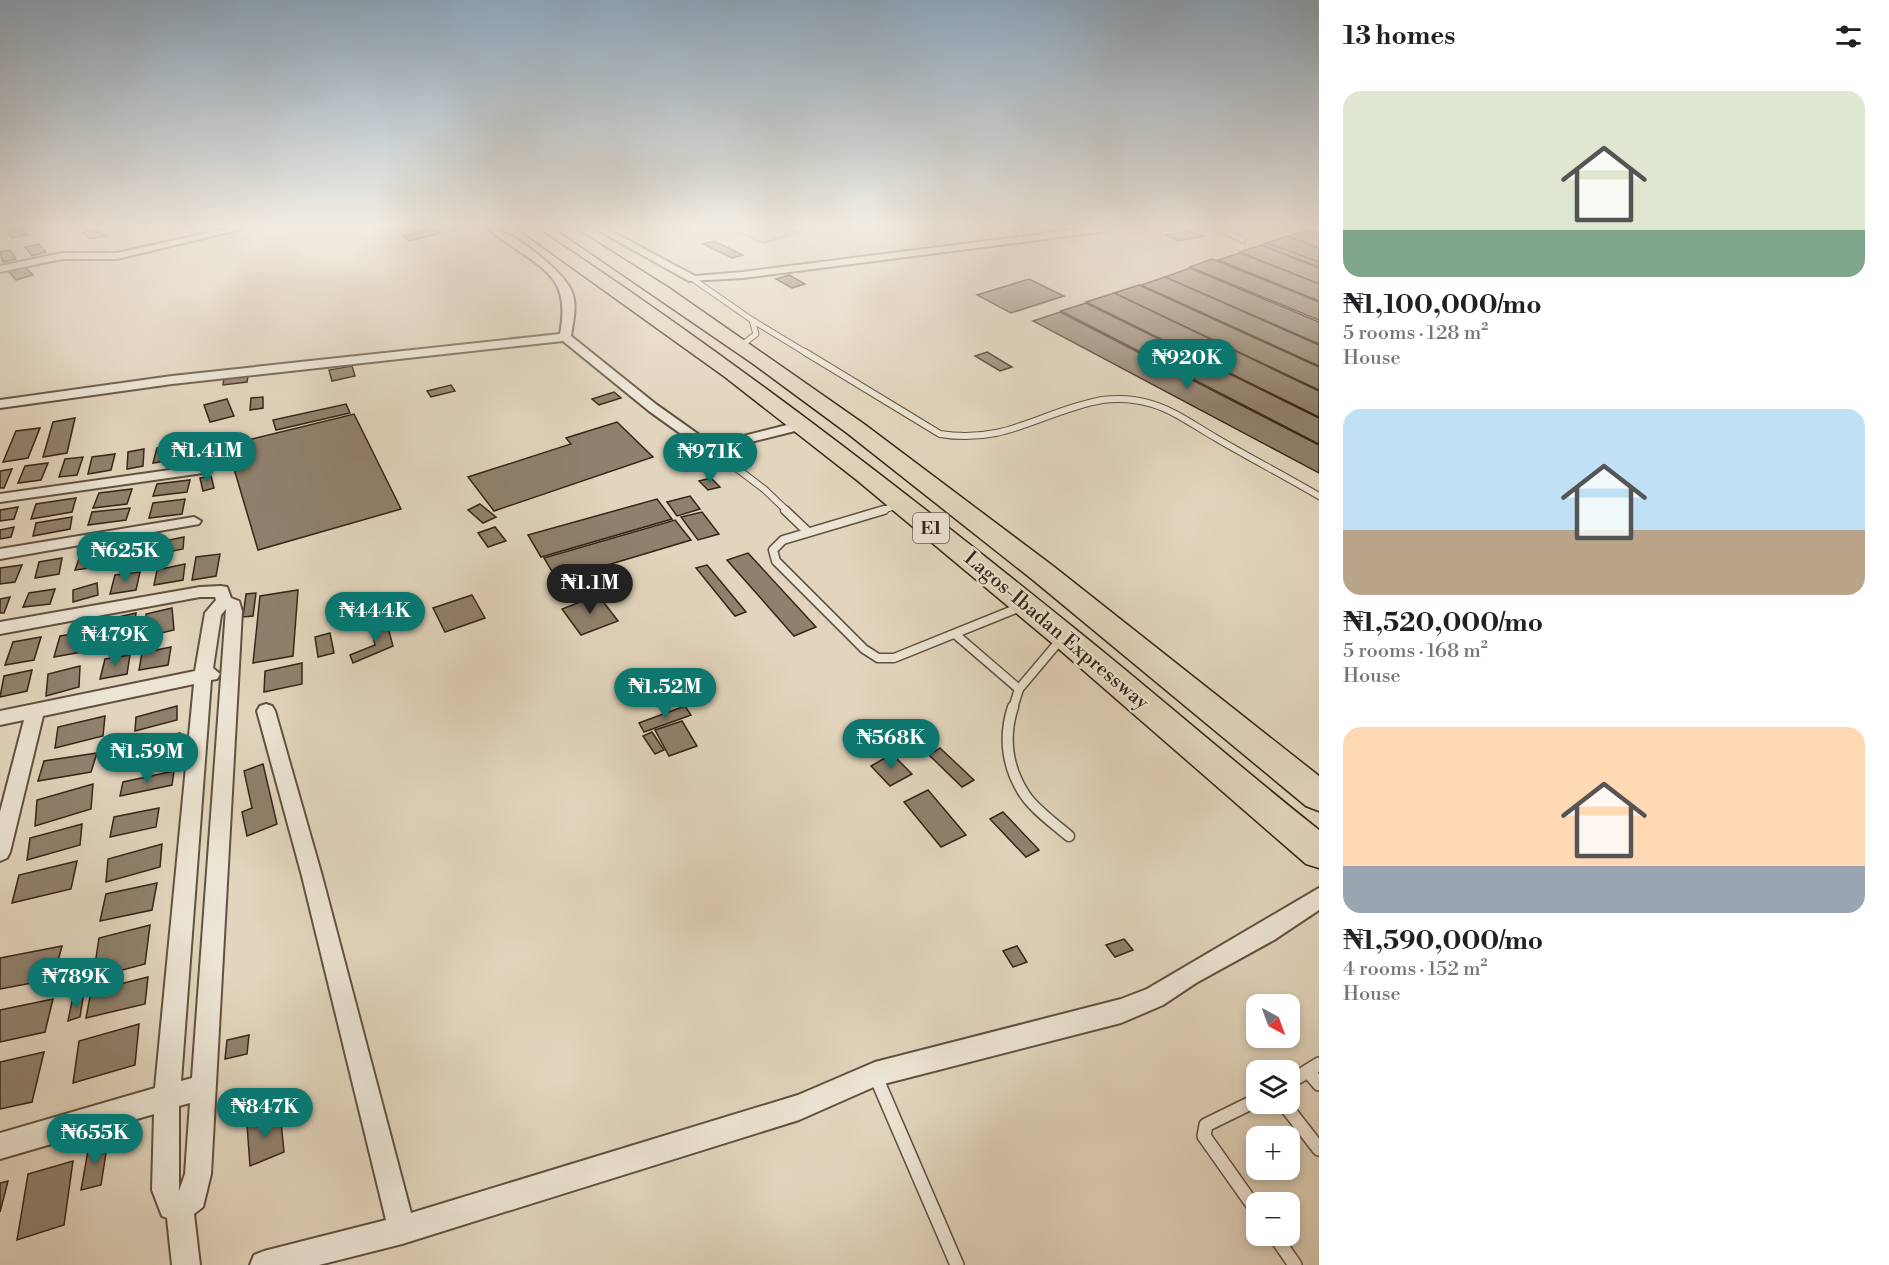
<!DOCTYPE html>
<html lang="en">
<head>
<meta charset="utf-8">
<style>
	:root { --surface:#fff; --page:#f2f2f2; --text:#202124; --muted:#757577; --accent:#0f766e }
	body { margin:0; font-family:"Libre Bodoni",serif; background:var(--page); color:var(--text); height:100vh; display:flex; flex-direction:column; font-size:22px; white-space:nowrap }
	* { box-sizing:border-box; margin:0 }
	p { font-size:20px; color:var(--muted) }
	.icon { flex:none; width:33px; height:33px; fill:none; stroke:currentColor; stroke-width:2; stroke-linecap:round; stroke-linejoin:round }
	.map { position:relative; flex:1; overflow:hidden }
	.drawer { display:flex; flex-direction:column; background:var(--surface); width:570px }
	.drawer>* { flex:none }
	.needle { width:39px; rotate:139deg }
	.tools { position:absolute; left:1246px; top:994px; display:grid; gap:12px }
	.tools a { display:grid; place-items:center; width:54px; height:54px; border-radius:12px; background:var(--surface); box-shadow:0 3px 9px #0003; font-size:30px }
	.price { position:absolute; translate:-50% -51px; padding:0 14px; border-radius:21px; background:var(--accent); color:#fff; font-size:20px; line-height:39px; filter:drop-shadow(0 2px 3px #0008) }
	.price::after { content:''; position:absolute; left:50%; top:36px; width:18px; height:14px; margin-left:-9px; background:inherit; clip-path:polygon(0 0,100% 0,50% 100%) }
	.price.active { background:#222; color:#fff }
	ul { padding:0; list-style:none }
	li { display:grid; align-content:center; gap:12px; height:318px; padding:0 24px }
	li span { display:grid; place-items:center; height:186px; border-radius:18px; color:#555 }
	li>.icon { margin-inline-start:auto }
	span .icon { width:108px; height:108px; fill:#fffc; stroke-width:1 }
	li b { font-size:26px }
	h2 { display:flex; justify-content:space-between; align-items:center; height:72px; padding:0 24px; font-size:26px }
	main { display:flex; flex:1; min-height:0 }
	.map>svg:first-child { display:block }
	.green { fill:#c5b7a1; stroke:#7e6e5c; stroke-width:1.5 }
	.building { fill:#90816d; stroke:#372517; stroke-width:1.5 }
	.lines { fill:none; stroke-linecap:round; stroke-linejoin:round }
	.service-far4-casing { stroke:#625140; stroke-width:7 }
	.service-far3-casing { stroke:#625140; stroke-width:8 }
	.service-far2-casing { stroke:#625140; stroke-width:11 }
	.service-far1-casing { stroke:#625140; stroke-width:13 }
	.service-casing { stroke:#625140; stroke-width:16 }
	.minor-casing { stroke:#625140; stroke-width:4 }
	.motorway-casing { stroke:#372517; stroke-width:3 }
	.service-far4 { stroke:#ece4d4; stroke-width:5 }
	.service-far3 { stroke:#ece4d4; stroke-width:6 }
	.service-far2 { stroke:#ece4d4; stroke-width:8 }
	.service-far1 { stroke:#ece4d4; stroke-width:10 }
	.service { stroke:#ece4d4; stroke-width:13 }
	.minor { fill:#ece4d4; fill-rule:evenodd }
	.motorway { fill:#e2d5bd; fill-rule:evenodd }
	.labels { text-anchor:middle; dominant-baseline:central; stroke-width:4.5; stroke-linejoin:round; paint-order:stroke }
	.shield { fill:#ece4d4; stroke:#6d5e50; stroke-width:1.5 }
	.shield-label { font-size:18px; font-weight:bold; fill:#372517 }
	.street-label { font-size:20px; fill:#372517; stroke:#ece4d4 }
</style>
</head>
<body>
<main>
<div class="map">
<svg width="1319" height="1265" viewBox="0 0 1319 1265">
	<rect width="100%" height="100%" fill="#e2d5bd"/>
	<filter id="stains"><feTurbulence type="fractalNoise" baseFrequency=".00333" numOctaves="4"/><feColorMatrix values="0 0 0 0 .2 0 0 0 0 .09 0 0 0 0 .02 0 0 0 .5 -.17"/></filter>
	<radialGradient id="worn" r=".72"><stop offset=".6" stop-color="#630" stop-opacity="0"/><stop offset="1" stop-color="#630" stop-opacity=".3"/></radialGradient>
	<polygon class="green" points="728,228 784,228 800,232 763,243"/>
	<g class="building">
		<polygon points="22,228 28,235 12,238 5,230"/>
		<polygon points="433,228 440,233 410,241 403,236"/>
		<polygon points="95,230 105,236 90,239 83,233"/>
		<polygon points="1308,230 1319,233 1319,248 1288,236"/>
		<polygon points="1187,231 1205,236 1178,241 1166,235"/>
		<polygon points="1287,236 1319,248 1319,262 1267,243"/>
		<polygon points="714,241 743,255 732,258 703,244"/>
		<polygon points="1267,243 1319,262 1319,267 1260,245"/>
		<polygon points="39,244 46,252 32,256 25,247"/>
		<polygon points="1261,245 1319,268 1319,284 1240,252"/>
		<polygon points="10,250 16,259 3,262 0,252"/>
		<polygon points="1240,253 1319,284 1319,301 1218,260"/>
		<polygon points="1212,259 1319,302 1319,320 1190,267"/>
		<polygon points="25,267 33,275 16,280 8,271"/>
		<polygon points="1190,268 1319,322 1319,344 1165,277"/>
		<polygon points="789,275 805,284 792,288 776,279"/>
		<polygon points="1165,277 1319,345 1319,366 1141,285"/>
		<polygon points="1029,279 1064,296 1011,313 977,295"/>
		<polygon points="1139,285 1319,367 1319,390 1114,293"/>
		<polygon points="1114,293 1319,391 1319,417 1086,302"/>
		<polygon points="1086,303 1319,418 1319,444 1061,311"/>
		<polygon points="1060,312 1319,445 1319,473 1033,321"/>
		<polygon points="987,352 1012,367 1000,371 975,356"/>
		<polygon points="352,366 355,376 332,381 329,370"/>
		<polygon points="248,376 247,382 223,385 224,378"/>
		<polygon points="451,385 455,391 431,397 427,391"/>
		<polygon points="614,392 621,398 599,405 592,399"/>
		<polygon points="263,397 263,408 250,410 251,398"/>
		<polygon points="227,399 234,416 210,422 204,405"/>
		<polygon points="346,404 350,413 276,430 273,420"/>
		<polygon points="354,414 401,509 258,550 227,445"/>
		<polygon points="75,418 67,453 43,457 53,422"/>
		<polygon points="617,422 653,457 494,511 468,477 571,444 566,438"/>
		<polygon points="40,428 28,458 3,462 16,431"/>
		<polygon points="203,439 201,454 183,457 185,441"/>
		<polygon points="175,446 172,460 153,463 157,448"/>
		<polygon points="144,449 143,466 127,469 128,452"/>
		<polygon points="115,454 111,470 88,474 92,457"/>
		<polygon points="83,457 77,475 59,477 65,459"/>
		<polygon points="48,463 41,480 18,483 25,466"/>
		<polygon points="12,469 4,488 0,488 0,471"/>
		<polygon points="211,476 214,488 203,491 200,478"/>
		<polygon points="711,478 720,487 708,490 699,481"/>
		<polygon points="190,480 187,492 153,496 157,484"/>
		<polygon points="132,489 127,504 93,508 99,493"/>
		<polygon points="690,496 700,509 677,516 667,502"/>
		<polygon points="76,498 72,512 31,519 36,504"/>
		<polygon points="185,499 182,514 149,518 153,503"/>
		<polygon points="657,499 672,519 541,557 528,535"/>
		<polygon points="480,504 496,517 483,523 468,510"/>
		<polygon points="18,507 14,519 0,521 0,510"/>
		<polygon points="130,508 126,520 88,525 92,512"/>
		<polygon points="702,512 719,534 698,540 681,517"/>
		<polygon points="72,517 70,529 33,536 36,523"/>
		<polygon points="675,520 691,540 557,580 544,558"/>
		<polygon points="14,527 11,537 0,539 0,530"/>
		<polygon points="495,527 506,541 488,547 478,533"/>
		<polygon points="184,537 183,549 159,554 159,542"/>
		<polygon points="145,543 145,557 120,563 120,548"/>
		<polygon points="107,552 102,566 75,570 80,556"/>
		<polygon points="748,553 816,627 794,636 727,560"/>
		<polygon points="220,554 216,576 192,580 196,557"/>
		<polygon points="62,558 59,574 35,578 39,562"/>
		<polygon points="185,564 183,580 154,585 157,570"/>
		<polygon points="22,565 15,582 0,584 0,568"/>
		<polygon points="707,565 746,612 735,616 696,568"/>
		<polygon points="140,572 136,590 110,594 115,575"/>
		<polygon points="97,583 98,595 73,602 73,590"/>
		<polygon points="55,589 50,604 23,607 29,593"/>
		<polygon points="298,590 293,656 253,663 260,596"/>
		<polygon points="256,593 253,616 243,617 246,594"/>
		<polygon points="472,595 485,618 445,632 433,608"/>
		<polygon points="598,595 618,621 581,635 562,609"/>
		<polygon points="10,597 4,613 0,613 0,599"/>
		<polygon points="172,608 174,630 148,636 146,614"/>
		<polygon points="136,613 133,637 105,642 109,619"/>
		<polygon points="387,624 393,646 353,663 350,655 375,645 371,628"/>
		<polygon points="93,631 87,651 54,657 60,636"/>
		<polygon points="330,633 334,653 318,657 315,637"/>
		<polygon points="41,637 34,660 5,665 13,642"/>
		<polygon points="171,647 168,665 139,670 142,653"/>
		<polygon points="130,655 127,674 100,679 105,659"/>
		<polygon points="302,663 302,684 264,692 265,671"/>
		<polygon points="80,666 79,687 46,696 48,674"/>
		<polygon points="32,670 27,691 0,697 4,676"/>
		<polygon points="177,706 177,720 135,731 136,717"/>
		<polygon points="685,706 691,715 644,732 639,723"/>
		<polygon points="105,716 103,736 55,748 58,727"/>
		<polygon points="682,721 697,746 669,756 655,730"/>
		<polygon points="652,732 664,750 655,754 643,736"/>
		<polygon points="180,733 180,755 123,769 125,747"/>
		<polygon points="940,748 974,780 962,787 929,755"/>
		<polygon points="97,753 91,772 38,781 44,761"/>
		<polygon points="892,754 912,774 890,786 871,766"/>
		<polygon points="263,764 277,824 247,836 242,812 252,808 244,771"/>
		<polygon points="174,771 172,785 120,796 123,782"/>
		<polygon points="93,784 91,809 35,826 37,800"/>
		<polygon points="928,790 966,835 941,847 904,802"/>
		<polygon points="159,808 156,827 110,837 114,817"/>
		<polygon points="1003,812 1039,850 1026,857 990,819"/>
		<polygon points="82,824 80,845 27,860 30,838"/>
		<polygon points="162,844 160,867 106,882 108,859"/>
		<polygon points="77,861 71,889 12,903 19,875"/>
		<polygon points="157,883 152,910 100,921 106,894"/>
		<polygon points="150,925 145,964 93,978 99,938"/>
		<polygon points="1124,939 1133,950 1115,957 1106,945"/>
		<polygon points="62,946 53,979 0,989 0,958"/>
		<polygon points="1017,946 1027,962 1013,967 1003,951"/>
		<polygon points="148,977 145,1004 86,1018 91,991"/>
		<polygon points="83,998 80,1017 68,1021 72,1001"/>
		<polygon points="53,999 45,1032 0,1042 0,1010"/>
		<polygon points="139,1024 135,1065 73,1083 79,1041"/>
		<polygon points="249,1035 247,1054 225,1059 227,1040"/>
		<polygon points="44,1052 32,1102 0,1109 0,1062"/>
		<polygon points="280,1112 284,1152 250,1166 247,1125"/>
		<polygon points="108,1140 101,1185 81,1190 89,1145"/>
		<polygon points="73,1161 64,1225 17,1240 28,1174"/>
		<polygon points="8,1181 0,1212 0,1183"/>
	</g>
	<g class="lines">
		<g class="service-far4-casing">
			<g id="service-far4">
				<polyline points="1014,228 1021,233"/>
				<polyline points="1216,228 1243,240"/>
				<polyline points="693,279 752,320 808,354"/>
				<polyline points="742,345 756,334 752,320"/>
			</g>
		</g>
		<g class="service-far3-casing">
			<g id="service-far3">
				<path d="M805 352 940 434C1006 445 1042 411 1102 400 1118 398 1136 399 1152 404 1175 411 1195 426 1216 438 1250 458 1285 476 1319 496"/>
				<polyline points="710,448 764,489 787,511"/>
				<polyline points="879,511 899,505"/>
			</g>
		</g>
		<g class="service-far2-casing">
			<g id="service-far2">
				<polyline points="785,510 808,532"/>
				<polyline points="884,510 783,540 773,550 776,561 864,649 878,658 894,658 1023,606"/>
				<polyline points="955,634 1019,689"/>
				<polyline points="1013,708 1019,689 1062,638"/>
			</g>
		</g>
		<g class="service-far1-casing">
			<path id="service-far1" d="M1013 707C1003 737 1007 768 1025 795 1035 810 1055 824 1069 836"/>
		</g>
		<g class="service-casing">
			<g id="service">
				<polyline points="1308,1071 1319,1084"/>
				<polyline points="876,1077 957,1265"/>
				<polyline points="1290,1082 1319,1064"/>
				<polyline points="1257,1100 1206,1125 1204,1136 1257,1211"/>
				<polyline points="1284,1104 1319,1149"/>
				<polyline points="1275,1236 1295,1265"/>
			</g>
		</g>
		<g class="minor-casing">
			<g id="minor">
				<polygon points="0,228 10,228 0,232"/>
				<polygon points="230,228 246,228 117,259 62,259 0,272 0,266 62,253 117,253"/>
				<path d="M488 228C509 228 562 270 571 290 578 305 573 321 571 336L657 405 712 444 803 421 809 425 807 428 710 452 705 451 649 411 563 341 172 384 0 408V400L172 376 560 334C570 282 550 272 510 245 502 239 493 234 488 228Z"/>
				<polygon points="594,228 605,228 695,276 743,272 1089,228 1113,228 1108,231 743,278 689,281"/>
				<polygon points="205,465 210,466 210,472 0,502 0,494"/>
				<polygon points="194,517 201,521 199,524 0,559 0,549"/>
				<path d="M221 586 227 587 231 598 239 601 242 611 211 1174 203 1207 194 1214 200 1265H172L167 1218 162 1216 152 1190 154 1114 0 1159V1133L155 1088 194 684 43 716 10 852 7 858 0 861V812L24 720 0 725V711L195 671 205 613 216 600 215 597H200L0 634V622L200 587ZM226 609 192 1078 181 1081 211 680 217 679 220 674 213 668 221 615ZM190 1103 185 1174 179 1191V1106Z"/>
				<polygon points="266,704 272,706 275,711 322,876 411,1213 798,1095 875,1062 1121,999 1147,989 1319,888 1319,910 1274,940 1196,983 1163,1005 1121,1023 876,1086 799,1120 402,1244 319,1265 250,1265 254,1255 264,1251 386,1220 302,876 257,711 260,706"/>
			</g>
		</g>
		<g class="motorway-casing">
			<g id="motorway">
				<path d="M517 228H536C723 351 900 487 1074 628 1156 694 1236 764 1319 830V868L1306 864 1052 643 858 481 725 377Z"/>
				<polygon points="555,228 574,228 669,288 864,424 1053,566 1319,776 1319,811 1306,806 1033,580 847,433 752,363"/>
			</g>
		</g>
		<use href="#service-far4" class="service-far4"/>
		<use href="#service-far3" class="service-far3"/>
		<use href="#service-far2" class="service-far2"/>
		<use href="#service-far1" class="service-far1"/>
		<use href="#service" class="service"/>
		<use href="#minor" class="minor"/>
		<use href="#motorway" class="motorway"/>
	</g>
	<linearGradient id="sky" x2="0" y2="1"><stop stop-color="#8ea9c0"/><stop offset="0.56" stop-color="#f2ece1"/><stop offset="1" stop-color="#f2ece1" stop-opacity="0"/></linearGradient>
	<rect width="1319" height="405" fill="url(#sky)"/>
	<g class="labels">
		<rect class="shield" x="913" y="513" width="36" height="30" rx="4.5"/>
		<g class="shield-label">
			<text x="931" y="528">E1</text>
		</g>
		<g class="street-label">
			<text transform="translate(1056 631) rotate(40)">Lagos-Ibadan Expressway</text>
		</g>
	</g>
	<rect width="100%" height="100%" filter="url(#stains)"/>
	<rect width="100%" height="100%" fill="url(#worn)"/>
</svg>
<div class="tools">
<a><svg class="needle" viewBox="-14 -14 28 28"><path d="M0-13l5 13h-10z" fill="#e53935"/><path d="M0 13l5-13h-10z" fill="#757577"/></svg></a>
<a><svg class="icon" aria-label="layers" viewBox="0 0 24 24"><path d="M12 4l9 5-9 5-9-5zM3 14l9 5 9-5"/></svg></a>
<a>+</a>
<a>−</a>
</div>
<b class="price" style="left:1187px;top:390px">₦920K</b>
<b class="price" style="left:207px;top:483px">₦1.41M</b>
<b class="price" style="left:710px;top:484px">₦971K</b>
<b class="price" style="left:125px;top:583px">₦625K</b>
<b class="price active" style="left:590px;top:615px">₦1.1M</b>
<b class="price" style="left:375px;top:643px">₦444K</b>
<b class="price" style="left:115px;top:667px">₦479K</b>
<b class="price" style="left:665px;top:719px">₦1.52M</b>
<b class="price" style="left:891px;top:770px">₦568K</b>
<b class="price" style="left:147px;top:784px">₦1.59M</b>
<b class="price" style="left:76px;top:1009px">₦789K</b>
<b class="price" style="left:265px;top:1139px">₦847K</b>
<b class="price" style="left:95px;top:1165px">₦655K</b>
</div>
<section class="drawer">
<h2>13 homes<svg class="icon" aria-label="filters" viewBox="0 0 24 24"><path d="M4 7h16M4 17h16"/><circle cx="9" cy="7" r="2"/><circle cx="15" cy="17" r="2"/></svg></h2>
<ul>
<li><span style="background:linear-gradient(#dfe7d0 75%,#7fa58c 0)"><svg class="icon" aria-label="home" viewBox="0 0 24 24"><path d="M3 11l9-7 9 7M6 9v11h12V9"/></svg></span><div><b>₦1,100,000/mo</b><p>5 rooms · 128 m²</p><p>House</p></div></li>
<li><span style="background:linear-gradient(#bfe0f5 65%,#b9a48a 0)"><svg class="icon" aria-label="home" viewBox="0 0 24 24"><path d="M3 11l9-7 9 7M6 9v11h12V9"/></svg></span><div><b>₦1,520,000/mo</b><p>5 rooms · 168 m²</p><p>House</p></div></li>
<li><span style="background:linear-gradient(#ffd9b3 75%,#9aa5b1 0)"><svg class="icon" aria-label="home" viewBox="0 0 24 24"><path d="M3 11l9-7 9 7M6 9v11h12V9"/></svg></span><div><b>₦1,590,000/mo</b><p>4 rooms · 152 m²</p><p>House</p></div></li>
</ul>
</section>
</main>
</body>
</html>
